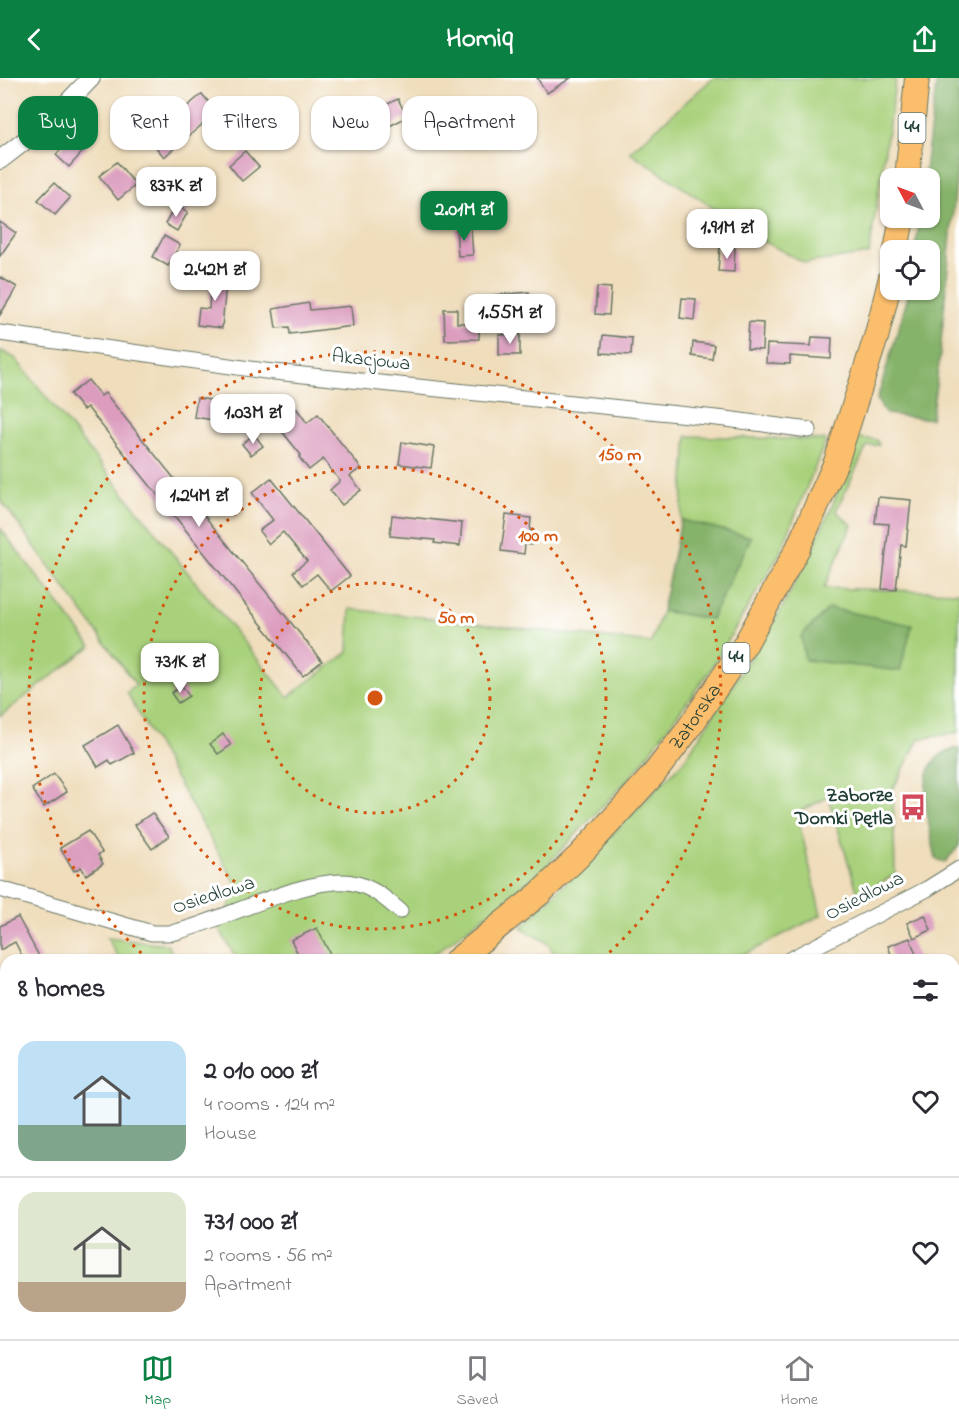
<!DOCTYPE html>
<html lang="en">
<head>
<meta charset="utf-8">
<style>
	:root { --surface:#fff; --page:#f2f2f3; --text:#2b2b33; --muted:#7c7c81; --line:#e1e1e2; --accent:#0b8043 }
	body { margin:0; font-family:"Indie Flower",sans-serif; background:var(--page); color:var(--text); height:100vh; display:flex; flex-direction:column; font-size:22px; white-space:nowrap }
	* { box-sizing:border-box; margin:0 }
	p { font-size:20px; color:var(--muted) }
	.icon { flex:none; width:33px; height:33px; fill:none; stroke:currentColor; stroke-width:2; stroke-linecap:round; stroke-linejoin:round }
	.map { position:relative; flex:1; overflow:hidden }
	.details { position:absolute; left:0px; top:876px; width:960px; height:386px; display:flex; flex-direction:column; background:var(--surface); border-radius:18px 18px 0 0; box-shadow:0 2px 4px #0004 }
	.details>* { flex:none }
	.banner { position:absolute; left:18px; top:18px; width:600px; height:54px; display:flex; gap:12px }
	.needle { width:39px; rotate:311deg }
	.buttons { position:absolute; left:880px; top:90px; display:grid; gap:12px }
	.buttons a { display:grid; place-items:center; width:60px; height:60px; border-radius:12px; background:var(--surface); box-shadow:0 2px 4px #0004; font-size:30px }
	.price { position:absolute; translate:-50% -51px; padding:0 14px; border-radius:12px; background:#fff; color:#222; font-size:20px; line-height:39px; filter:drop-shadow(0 2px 3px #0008) }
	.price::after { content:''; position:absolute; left:50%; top:36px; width:18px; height:14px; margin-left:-9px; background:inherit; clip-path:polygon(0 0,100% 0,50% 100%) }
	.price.on { background:var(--accent); color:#fff }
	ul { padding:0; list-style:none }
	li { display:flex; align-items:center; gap:18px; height:150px; padding:0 18px }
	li+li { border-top:2px solid var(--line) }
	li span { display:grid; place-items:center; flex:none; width:168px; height:120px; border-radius:18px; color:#555 }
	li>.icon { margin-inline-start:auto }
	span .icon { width:72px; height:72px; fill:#fffc; stroke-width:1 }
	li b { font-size:26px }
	h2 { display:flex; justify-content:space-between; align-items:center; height:72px; padding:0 18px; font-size:26px }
	.chip { padding:0 21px; border-radius:18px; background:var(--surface); box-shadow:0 2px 4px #0004; font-size:21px; line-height:54px }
	.chip.on { background:var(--accent); color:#fff }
	header { display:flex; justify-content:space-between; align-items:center; height:78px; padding:0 18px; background:var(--accent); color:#fff; font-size:27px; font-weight:800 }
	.dock { display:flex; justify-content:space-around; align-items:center; height:84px; border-top:2px solid var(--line); background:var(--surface); font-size:16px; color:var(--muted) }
	.dock a { display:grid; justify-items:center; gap:3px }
	.dock .on { color:var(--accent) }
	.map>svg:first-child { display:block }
	.green { fill:#a9d17b; stroke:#648758; stroke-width:1.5 }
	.forest { fill:#86b36b; stroke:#527850; stroke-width:1.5 }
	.building { fill:#db9cbe }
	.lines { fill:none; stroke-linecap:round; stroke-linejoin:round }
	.minor-casing { stroke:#687563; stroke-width:17 }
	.tertiary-casing { stroke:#687563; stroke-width:20 }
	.primary-casing { stroke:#687563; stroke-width:26 }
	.minor { stroke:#fff; stroke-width:15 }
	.tertiary { stroke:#fff; stroke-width:18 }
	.primary { stroke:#fabe6d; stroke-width:24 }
	.ring { fill:none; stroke:#d45610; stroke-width:3; stroke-dasharray:3 6 }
	.labels { text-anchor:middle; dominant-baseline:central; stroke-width:6; stroke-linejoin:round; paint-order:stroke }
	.shield { fill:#fff; stroke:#627771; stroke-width:1.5 }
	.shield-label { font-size:18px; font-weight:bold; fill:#1f3d34 }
	.street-label { font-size:20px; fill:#1f3d34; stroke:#fff }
	.poi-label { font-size:20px; font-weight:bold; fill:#1f3d34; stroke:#fff; text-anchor:end }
	.centre { fill:#d45610; stroke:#fff; stroke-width:3 }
	.ring-label { font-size:18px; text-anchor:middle; font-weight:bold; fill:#d45610; stroke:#fff; stroke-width:6; stroke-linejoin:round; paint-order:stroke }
</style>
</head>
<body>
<header><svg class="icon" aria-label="back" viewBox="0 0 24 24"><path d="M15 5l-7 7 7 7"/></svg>Homiq<svg class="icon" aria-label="share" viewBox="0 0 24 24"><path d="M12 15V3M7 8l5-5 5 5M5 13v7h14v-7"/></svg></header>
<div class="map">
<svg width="959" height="1261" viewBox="0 0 959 1261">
	<rect width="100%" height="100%" fill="#fff"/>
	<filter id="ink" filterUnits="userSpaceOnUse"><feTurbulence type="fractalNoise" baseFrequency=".0167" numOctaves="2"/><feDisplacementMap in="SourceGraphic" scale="12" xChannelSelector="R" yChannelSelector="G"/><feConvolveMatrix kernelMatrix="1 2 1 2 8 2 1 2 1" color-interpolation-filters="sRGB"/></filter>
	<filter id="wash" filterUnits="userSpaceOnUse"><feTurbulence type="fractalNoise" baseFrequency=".008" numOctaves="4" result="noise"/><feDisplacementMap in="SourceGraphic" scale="24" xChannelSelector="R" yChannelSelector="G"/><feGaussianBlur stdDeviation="1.35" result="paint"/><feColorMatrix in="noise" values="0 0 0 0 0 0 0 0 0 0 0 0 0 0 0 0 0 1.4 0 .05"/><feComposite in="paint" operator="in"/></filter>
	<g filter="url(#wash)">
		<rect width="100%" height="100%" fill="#efddbb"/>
		<g class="green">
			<polygon points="713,0 896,0 869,176 805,185 761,162 630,74"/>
			<polygon points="0,272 15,280 288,619 348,574 350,531 651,565 662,533 711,541 751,459 681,442 687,358 826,362 779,477 709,594 635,694 545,789 502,825 426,882 237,882 219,850 238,809 127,615 136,607 0,421"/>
			<polygon points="858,360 877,362 879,367 867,368 836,433 852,447 824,510 959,514 959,654 919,661 893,711 895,796 859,819 828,719 797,735 821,837 747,875 724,882 578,882 575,879 558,879 545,863 521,850 684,683 785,525 831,431"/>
			<polygon points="0,450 91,568 0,638"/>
			<polygon points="107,860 168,867 176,882 120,882"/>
			<polygon points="6,977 6,1075 0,1079 0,981"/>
			<polygon points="581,1256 634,1256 636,1261 583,1261"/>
		</g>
		<g class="forest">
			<polygon points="937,0 959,0 959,70 939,286 931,341 886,336 877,322 910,212 930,212 930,172 915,172 920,140 930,140 930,100 924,100"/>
			<polygon points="681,442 751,459 711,541 662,533"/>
			<polygon points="829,530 912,547 900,593 805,582 801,558"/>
			<path d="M957 670 959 671V768L945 784 936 781C931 753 911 693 944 675 948 673 953 672 957 670Z"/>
		</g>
		<g id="blocks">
			<g class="building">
				<polygon points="537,0 571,0 547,15"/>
				<polygon points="202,16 217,34 164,79 146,57 165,42 167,45"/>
				<polygon points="398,21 407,39 378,54 368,35"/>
				<polygon points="473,39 481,53 462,65 453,51"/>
				<polygon points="73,57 87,69 69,89 56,77"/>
				<polygon points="245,73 259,89 242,103 229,87"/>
				<polygon points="117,84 136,107 118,122 99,98"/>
				<polygon points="54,105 70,120 55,137 38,122"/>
				<polygon points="176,127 188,134 177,153 165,146"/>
				<polygon points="0,144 16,155 0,178"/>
				<polygon points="471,150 473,177 458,178 456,151"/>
				<polygon points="164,158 180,167 168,188 153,179"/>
				<polygon points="720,169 735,170 734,194 718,193"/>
				<polygon points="211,192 227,193 222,250 197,247 199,230 209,231"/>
				<polygon points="0,199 17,209 0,237"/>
				<polygon points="597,209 611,210 609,237 595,236"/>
				<polygon points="529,214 530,228 495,231 494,217"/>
				<polygon points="682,220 696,221 694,242 680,240"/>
				<polygon points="309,225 310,232 351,228 353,248 290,256 289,249 276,250 273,231"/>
				<polygon points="444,231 457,231 457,245 479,245 479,261 445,262"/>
				<polygon points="749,244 763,245 762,272 747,271"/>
				<polygon points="520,256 520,277 499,277 499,257"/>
				<polygon points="603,257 632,260 631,277 601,275"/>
				<polygon points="812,259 832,260 831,281 790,278 790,286 766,285 767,266 811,268"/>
				<polygon points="693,264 714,267 712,281 692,278"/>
				<polygon points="88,302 101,318 105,315 322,583 303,598 87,329 83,332 70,316"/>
				<polygon points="197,320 230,325 227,344 194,339"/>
				<polygon points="297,331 307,345 318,336 361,390 350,398 361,412 342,427 330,412 340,403 323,381 309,392 299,379 301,377 277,347"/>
				<polygon points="254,356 263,368 251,377 242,366"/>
				<polygon points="402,364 434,369 431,390 399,386"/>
				<polygon points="271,400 350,498 331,513 317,496 303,507 293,494 307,483 283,454 269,466 259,453 273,442 252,415"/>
				<polygon points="878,419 911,422 906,468 901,467 896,512 882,511 889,446 875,445"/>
				<polygon points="392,437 462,445 460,468 434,465 435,462 390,458"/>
				<polygon points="506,437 531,440 530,453 534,453 532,467 525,466 524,476 501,473"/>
				<polygon points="182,608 189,618 178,625 171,615"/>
				<polygon points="118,647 134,675 112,687 109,682 98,689 85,667"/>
				<polygon points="223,656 231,667 218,676 210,666"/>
				<polygon points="54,696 67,714 44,729 32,711"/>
				<polygon points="152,735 169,758 152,771 135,747"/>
				<polygon points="88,753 102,774 98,777 103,786 86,797 81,789 74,793 60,770"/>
				<polygon points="925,837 931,852 914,860 907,845"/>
				<polygon points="18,839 41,882 24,882 15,864 0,872 0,848"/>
				<polygon points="317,850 333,882 301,882 291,862"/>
				<polygon points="910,860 918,882 893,882 888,868"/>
			</g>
		</g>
	</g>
	<g filter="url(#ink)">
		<use href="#blocks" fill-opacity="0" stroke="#687563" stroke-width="1.5"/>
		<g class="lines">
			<g class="minor-casing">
				<g id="minor">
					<polyline points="0,255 265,293 726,341 809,352"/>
					<path d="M0 811 152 855C160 855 171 856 179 853 223 842 311 796 353 805 372 809 385 820 400 833"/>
					<polyline points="789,882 927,811 959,791"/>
					<polyline points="954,1044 959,1042"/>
					<polyline points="954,1238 959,1236"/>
					<polyline points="799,1256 801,1261"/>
					<polyline points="891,1261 906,1256"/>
				</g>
			</g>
			<g class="tertiary-casing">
				<g id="tertiary">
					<path d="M0 82C34 57 63 31 91 0"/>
					<polyline points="0,937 6,945"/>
					<polyline points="148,1256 150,1261"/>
				</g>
			</g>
			<g class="primary-casing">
				<g id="primary">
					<polyline points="907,100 917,0"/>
					<polyline points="896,172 902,140"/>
					<path id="s1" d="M457 882 539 816 579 778 653 697 687 653 746 565 798 470 836 384 877 256 891 199"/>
					<polyline points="0,1167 6,1163"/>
				</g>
			</g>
			<use href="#minor" class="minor"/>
			<use href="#tertiary" class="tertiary"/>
			<use href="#primary" class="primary"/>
		</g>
	</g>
	<g class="ring">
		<circle cx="375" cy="620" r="115"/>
		<circle cx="375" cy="620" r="231"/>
		<path d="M148 881A346 346 0 1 1 602 881"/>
	</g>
	<defs>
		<g id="bus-bare" transform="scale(2.07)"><path d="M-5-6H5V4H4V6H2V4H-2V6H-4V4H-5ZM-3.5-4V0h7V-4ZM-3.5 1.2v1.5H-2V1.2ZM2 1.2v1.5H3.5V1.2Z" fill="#d1495b" stroke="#fff" stroke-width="2.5" paint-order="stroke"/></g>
	</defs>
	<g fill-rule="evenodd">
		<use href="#bus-bare" x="913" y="729"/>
	</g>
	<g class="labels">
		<g class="shield">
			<rect x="898.5" y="35" width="27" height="30" rx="4.5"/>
			<rect x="722.5" y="565" width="27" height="30" rx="4.5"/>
		</g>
		<g class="shield-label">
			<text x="912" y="50">44</text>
			<text x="736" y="580">44</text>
		</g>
		<g class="street-label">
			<text transform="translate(371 283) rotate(6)">Akacjowa</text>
			<text stroke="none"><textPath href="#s1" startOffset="342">Zatorska</textPath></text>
			<text transform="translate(214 818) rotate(-18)">Osiedlowa</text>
			<text transform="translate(865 819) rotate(-27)">Osiedlowa</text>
		</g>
		<g class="poi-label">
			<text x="893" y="718">Zaborze<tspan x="893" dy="23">Domki Pętla</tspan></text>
		</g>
	</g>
	<circle cx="375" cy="620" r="9" class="centre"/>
	<g class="ring-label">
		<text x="620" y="382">150 m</text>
		<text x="538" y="463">100 m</text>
		<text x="456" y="545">50 m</text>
	</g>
</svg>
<div class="buttons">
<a><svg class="needle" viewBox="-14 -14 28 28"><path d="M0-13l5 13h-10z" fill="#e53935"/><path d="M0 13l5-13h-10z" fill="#7c7c81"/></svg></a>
<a><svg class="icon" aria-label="locate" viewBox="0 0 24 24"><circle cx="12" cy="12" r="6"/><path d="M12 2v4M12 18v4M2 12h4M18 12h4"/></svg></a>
</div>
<b class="price" style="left:176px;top:140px">837K zł</b>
<b class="price on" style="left:464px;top:164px">2.01M zł</b>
<b class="price" style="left:727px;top:182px">1.91M zł</b>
<b class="price" style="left:215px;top:224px">2.42M zł</b>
<b class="price" style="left:510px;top:267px">1.55M zł</b>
<b class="price" style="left:253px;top:367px">1.03M zł</b>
<b class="price" style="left:199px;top:450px">1.24M zł</b>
<b class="price" style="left:180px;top:616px">731K zł</b>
<div class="banner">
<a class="chip on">Buy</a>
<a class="chip">Rent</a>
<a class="chip">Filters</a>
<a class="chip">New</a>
<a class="chip">Apartment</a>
</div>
<section class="details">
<h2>8 homes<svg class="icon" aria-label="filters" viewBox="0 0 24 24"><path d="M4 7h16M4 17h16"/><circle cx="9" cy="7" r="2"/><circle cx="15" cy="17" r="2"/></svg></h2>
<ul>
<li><span style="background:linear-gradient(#bfe0f5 70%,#7fa58c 0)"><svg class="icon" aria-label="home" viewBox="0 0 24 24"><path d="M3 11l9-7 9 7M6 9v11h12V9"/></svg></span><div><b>2 010 000 zł</b><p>4 rooms · 124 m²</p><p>House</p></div><svg class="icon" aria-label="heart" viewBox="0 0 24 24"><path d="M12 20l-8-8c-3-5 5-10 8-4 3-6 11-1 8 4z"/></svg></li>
<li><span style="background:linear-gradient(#dfe7d0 75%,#b9a48a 0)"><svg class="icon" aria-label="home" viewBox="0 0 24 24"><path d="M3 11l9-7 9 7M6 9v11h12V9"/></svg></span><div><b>731 000 zł</b><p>2 rooms · 56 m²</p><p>Apartment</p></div><svg class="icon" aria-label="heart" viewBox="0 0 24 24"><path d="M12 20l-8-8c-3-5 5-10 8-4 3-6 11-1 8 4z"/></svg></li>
</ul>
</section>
</div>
<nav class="dock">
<a class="on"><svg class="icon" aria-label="map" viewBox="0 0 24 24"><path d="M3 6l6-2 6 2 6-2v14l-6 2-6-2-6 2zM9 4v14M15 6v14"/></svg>Map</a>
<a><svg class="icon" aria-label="saved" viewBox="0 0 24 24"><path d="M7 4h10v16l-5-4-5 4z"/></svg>Saved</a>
<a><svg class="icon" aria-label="home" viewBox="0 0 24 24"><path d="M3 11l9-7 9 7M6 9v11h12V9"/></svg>Home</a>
</nav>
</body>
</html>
